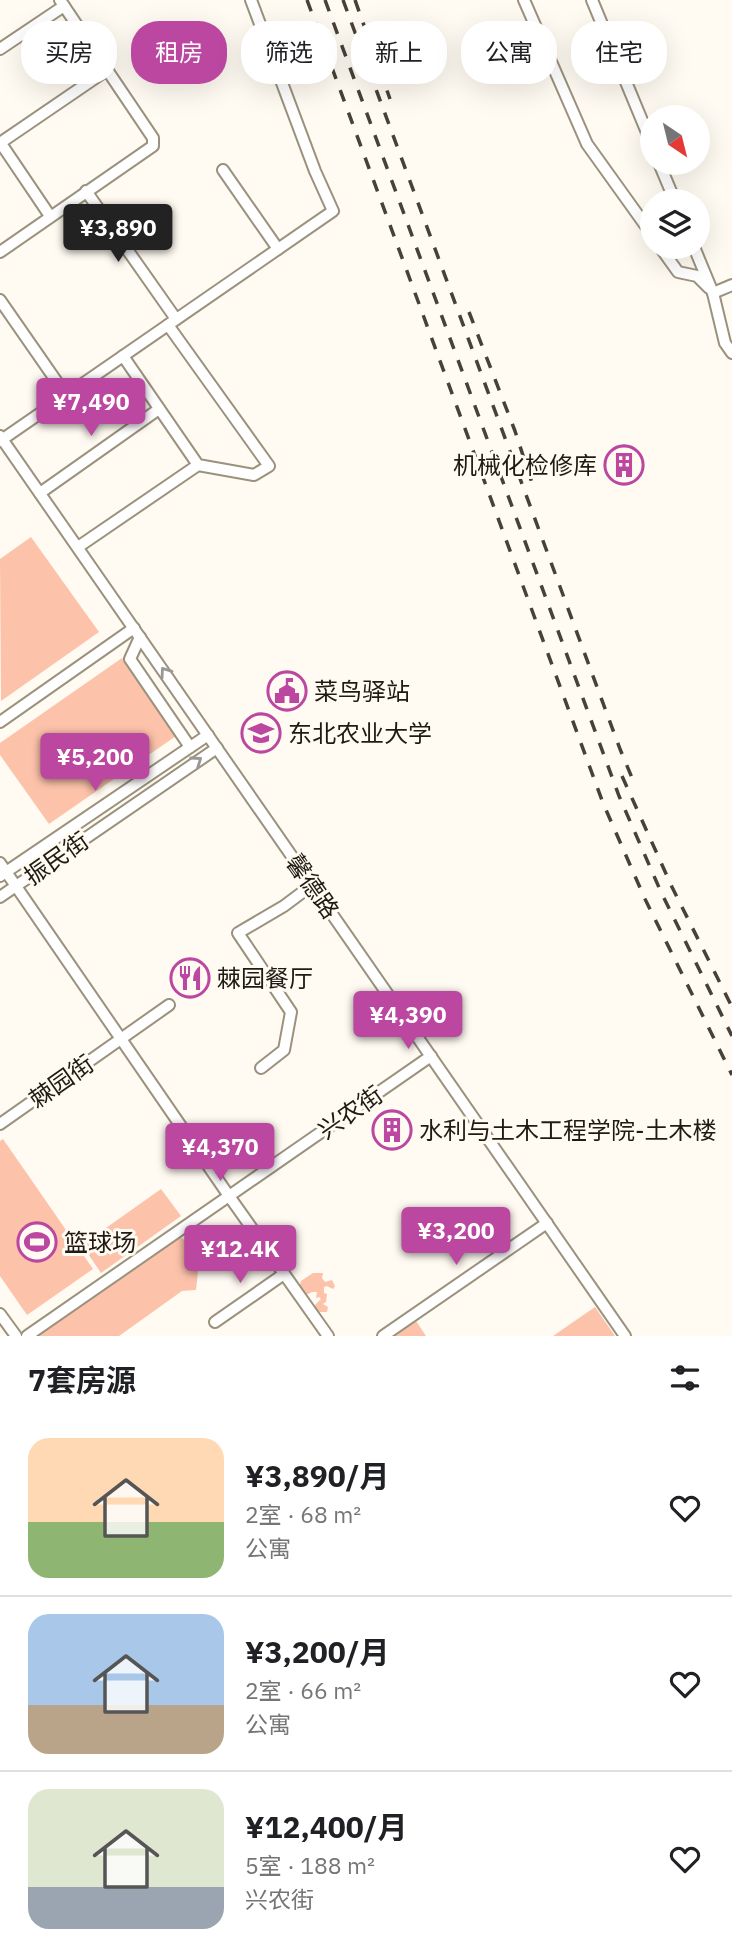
<!DOCTYPE html>
<html lang="zh">
<head>
<meta charset="utf-8">
<style>
	:root { --surface:#fff; --page:#f2f2f2; --text:#202124; --muted:#757577; --line:#e0e0e0; --accent:#bb47a0 }
	body { margin:0; font-family:"IBM Plex Sans","Noto Sans SC",sans-serif; background:var(--page); color:var(--text); height:100vh; display:flex; flex-direction:column; font-size:26px; white-space:nowrap }
	* { box-sizing:border-box; margin:0 }
	p { font-size:23px; color:var(--muted) }
	.icon { flex:none; width:38px; height:38px; fill:none; stroke:currentColor; stroke-width:2; stroke-linecap:round; stroke-linejoin:round }
	.map { position:relative; height:1336px; overflow:hidden }
	.side { display:flex; flex-direction:column; background:var(--surface); flex:1 }
	.side>* { flex:none }
	.banner { position:absolute; left:21px; top:21px; width:691px; height:63px; display:flex; gap:14px }
	.needle { width:46px; rotate:145deg }
	.controls { position:absolute; left:640px; top:105px; display:grid; gap:14px }
	.controls a { display:grid; place-items:center; width:70px; height:70px; border-radius:50%; background:var(--surface); box-shadow:0 7px 28px #0002; font-size:35px }
	.price { position:absolute; translate:-50% -60px; padding:0 16px; border-radius:7px; background:var(--accent); color:#fff; font-size:23px; line-height:46px; filter:drop-shadow(0 2px 4px #0008) }
	.price::after { content:''; position:absolute; left:50%; top:42px; width:21px; height:16px; margin-left:-10px; background:inherit; clip-path:polygon(0 0,100% 0,50% 100%) }
	.price.current { background:#222; color:#fff }
	ul { padding:0; list-style:none }
	li { display:flex; align-items:center; gap:21px; height:175px; padding:0 28px }
	li+li { border-top:2px solid var(--line) }
	li span { display:grid; place-items:center; flex:none; width:196px; height:140px; border-radius:21px; color:#555 }
	li>.icon { margin-inline-start:auto }
	span .icon { width:84px; height:84px; fill:#fffc; stroke-width:1 }
	li b { font-size:30px }
	h2 { display:flex; justify-content:space-between; align-items:center; height:84px; padding:0 28px; font-size:30px }
	.pill { padding:0 24px; border-radius:28px; background:var(--surface); box-shadow:0 7px 28px #0002; font-size:24px; line-height:63px }
	.pill.current { background:var(--accent); color:#fff }
	.map>svg:first-child { display:block }
	.green { fill:#fdc2aa }
	.lines { fill:none; stroke-linecap:round; stroke-linejoin:round }
	.minor-casing { stroke:#9b927d; stroke-width:14 }
	.minor { stroke:#fff; stroke-width:10 }
	.rail { stroke:#46423a; stroke-width:3.5; stroke-dasharray:12 12; stroke-linecap:butt }
	.oneway { stroke:#9a9895 }
	.labels { text-anchor:middle; dominant-baseline:central; stroke-width:6; stroke-linejoin:round; paint-order:stroke }
	.poi-label { font-size:24px; fill:#1f1b13; stroke:#fffbf2; text-anchor:start }
	.street-label { font-size:24px; fill:#1f1b13; stroke:#fffbf2 }
</style>
</head>
<body>
<div class="map">
<svg width="732" height="1336" viewBox="0 0 732 1336">
	<rect width="100%" height="100%" fill="#fffbf2"/>
	<g class="green">
		<polygon points="31,537 99,632 1,701 0,559"/>
		<polygon points="122,658 176,736 49,824 0,755 0,743"/>
		<polygon points="3,1139 93,1269 27,1315 0,1276 0,1141"/>
		<polygon points="161,1189 181,1216 101,1273 82,1245"/>
		<polygon points="175,1233 200,1252 196,1290 182,1291 119,1336 35,1336"/>
		<polygon points="313,1273 323,1273 322,1278 325,1282 332,1280 335,1286 333,1289 327,1286 324,1287 324,1293 327,1294 326,1302 323,1304 328,1307 327,1312 320,1312 317,1313 313,1307 321,1299 319,1297 316,1298 317,1292 312,1292 306,1295 299,1289 301,1281"/>
		<polygon points="595,1307 615,1336 553,1336"/>
		<polygon points="414,1318 426,1336 389,1336"/>
	</g>
	<g class="lines">
		<g class="minor-casing">
			<g id="minor">
				<polyline points="524,0 587,144 653,236"/>
				<polyline points="592,0 653,147"/>
				<polyline points="0,49 64,6"/>
				<polyline points="0,142 50,216"/>
				<polyline points="0,143 107,70"/>
				<polyline points="659,163 675,201"/>
				<polyline points="223,170 278,249"/>
				<polyline points="86,191 176,319"/>
				<polyline points="660,247 678,272 697,276 709,288"/>
				<polyline points="694,247 713,293 725,343 732,353"/>
				<polyline points="0,252 153,146 153,138 60,0"/>
				<polyline points="713,293 732,285"/>
				<polyline points="0,300 66,395"/>
				<polyline points="123,356 198,465 254,475 269,466 168,325"/>
				<polyline points="0,436 625,1336"/>
				<polyline points="0,441 333,211 315,171 251,0"/>
				<polyline points="40,493 159,409"/>
				<polyline points="78,547 198,465"/>
				<polyline points="140,637 130,659 190,747"/>
				<polyline points="0,722 134,628"/>
				<polyline points="0,863 229,1196 328,1336"/>
				<polyline points="0,876 208,735"/>
				<polyline points="0,897 217,748"/>
				<polyline points="261,1068 284,1050 291,1012 238,933 284,906 312,885"/>
				<polyline points="0,1124 169,1005"/>
				<polyline points="0,1314 16,1336"/>
				<polyline points="215,1322 284,1274"/>
				<polyline points="27,1336 431,1056"/>
				<polyline points="383,1336 547,1223"/>
			</g>
		</g>
		<use href="#minor" class="minor"/>
		<g class="rail">
			<polyline points="307,0 603,803 645,899 732,1075"/>
			<polyline points="325,0 619,796 661,892 732,1036"/>
			<polyline points="343,0 620,749 635,785"/>
			<polyline points="355,0 390,99"/>
			<polyline points="469,312 515,431 532,483"/>
			<polyline points="622,776 672,887 732,1007"/>
		</g>
	</g>
	<defs><path id="oneway-chevron" d="M-2-3.5L2.5 0L-2 3.5" fill="none" stroke-width="1.6" stroke-linecap="round" stroke-linejoin="round" transform="scale(1.75)"/></defs>
	<g class="oneway">
		<use href="#oneway-chevron" transform="translate(165 672) rotate(-125)"/>
		<use href="#oneway-chevron" transform="translate(197 761) rotate(-35)"/>
	</g>
	<defs>
		<g id="building-ring" transform="scale(2.0125)"><circle r="9.5" fill="#fffbf2" stroke="#bb47a0" stroke-width="1.5"/><path d="M-4-6H4V6H1V3H-1V6H-4ZM-2.5-4.3h1.7v1.8h-1.7ZM.8-4.3h1.7v1.8H.8ZM-2.5-1h1.7V.8h-1.7ZM.8-1h1.7V.8H.8Z" fill="#bb47a0"/></g>
		<g id="civic-ring" transform="scale(2.0125)"><circle r="9.5" fill="#fffbf2" stroke="#bb47a0" stroke-width="1.5"/><path d="M-.6-6.5H3V-4.5H.6V-3L4-1V1h2V6H-6V1h2V-1L-.6-3ZM-1.2 2.5V6h2.4V2.5Z" fill="#bb47a0"/></g>
		<g id="university-ring" transform="scale(2.0125)"><circle r="9.5" fill="#fffbf2" stroke="#bb47a0" stroke-width="1.5"/><path d="M0-5L7-2L0 1L-7-2ZM-4 1L0 2.5L4 1V4Q0 6-4 4Z" fill="#bb47a0"/></g>
		<g id="restaurant-ring" transform="scale(2.0125)"><circle r="9.5" fill="#fffbf2" stroke="#bb47a0" stroke-width="1.5"/><path d="M-5-6h1v4h1v-4h1v4h1v-4h1v5L-1.5 .5V6h-2V.5L-5-1ZM5-6V6H3V1.5H1.5Q1.5-4 5-6Z" fill="#bb47a0"/></g>
		<g id="stadium-ring" transform="scale(2.0125)"><circle r="9.5" fill="#fffbf2" stroke="#bb47a0" stroke-width="1.5"/><path d="M0-5a6.5 5 0 1 0 0 10a6.5 5 0 1 0 0-10ZM-3.5-1.8h7v3.6h-7Z" fill="#bb47a0"/></g>
	</defs>
	<g fill-rule="evenodd">
		<use href="#building-ring" x="624" y="465"/>
		<use href="#civic-ring" x="287" y="691"/>
		<use href="#university-ring" x="261" y="733"/>
		<use href="#restaurant-ring" x="190" y="978"/>
		<use href="#building-ring" x="392" y="1130"/>
		<use href="#stadium-ring" x="37" y="1242"/>
	</g>
	<g class="labels">
		<g class="poi-label">
			<text x="597" y="465" text-anchor="end">机械化检修库</text>
			<text x="314" y="691">菜鸟驿站</text>
			<text x="288" y="733">东北农业大学</text>
			<text x="217" y="978">棘园餐厅</text>
			<text x="419" y="1130">水利与土木工程学院-土木楼</text>
			<text x="64" y="1242">篮球场</text>
		</g>
		<g class="street-label">
			<text transform="translate(56 858) rotate(-35)">振民街</text>
			<text transform="translate(313 886) rotate(55)">馨德路</text>
			<text transform="translate(61 1081) rotate(-35)">棘园街</text>
			<text transform="translate(350 1112) rotate(-35)">兴农街</text>
		</g>
	</g>
</svg>
<div class="controls">
<a><svg class="needle" viewBox="-14 -14 28 28"><path d="M0-13l5 13h-10z" fill="#e53935"/><path d="M0 13l5-13h-10z" fill="#757577"/></svg></a>
<a><svg class="icon" aria-label="layers" viewBox="0 0 24 24"><path d="M12 4l9 5-9 5-9-5zM3 14l9 5 9-5"/></svg></a>
</div>
<b class="price current" style="left:118px;top:264px">¥3,890</b>
<b class="price" style="left:91px;top:438px">¥7,490</b>
<b class="price" style="left:95px;top:793px">¥5,200</b>
<b class="price" style="left:408px;top:1051px">¥4,390</b>
<b class="price" style="left:220px;top:1183px">¥4,370</b>
<b class="price" style="left:456px;top:1267px">¥3,200</b>
<b class="price" style="left:240px;top:1285px">¥12.4K</b>
<div class="banner">
<a class="pill">买房</a>
<a class="pill current">租房</a>
<a class="pill">筛选</a>
<a class="pill">新上</a>
<a class="pill">公寓</a>
<a class="pill">住宅</a>
</div>
</div>
<section class="side">
<h2>7套房源<svg class="icon" aria-label="filters" viewBox="0 0 24 24"><path d="M4 7h16M4 17h16"/><circle cx="9" cy="7" r="2"/><circle cx="15" cy="17" r="2"/></svg></h2>
<ul>
<li><span style="background:linear-gradient(#ffd9b3 60%,#8fb573 0)"><svg class="icon" aria-label="home" viewBox="0 0 24 24"><path d="M3 11l9-7 9 7M6 9v11h12V9"/></svg></span><div><b>¥3,890/月</b><p>2室 · 68 m²</p><p>公寓</p></div><svg class="icon" aria-label="heart" viewBox="0 0 24 24"><path d="M12 20l-8-8c-3-5 5-10 8-4 3-6 11-1 8 4z"/></svg></li>
<li><span style="background:linear-gradient(#a9c7e8 65%,#b9a48a 0)"><svg class="icon" aria-label="home" viewBox="0 0 24 24"><path d="M3 11l9-7 9 7M6 9v11h12V9"/></svg></span><div><b>¥3,200/月</b><p>2室 · 66 m²</p><p>公寓</p></div><svg class="icon" aria-label="heart" viewBox="0 0 24 24"><path d="M12 20l-8-8c-3-5 5-10 8-4 3-6 11-1 8 4z"/></svg></li>
<li><span style="background:linear-gradient(#dfe7d0 70%,#9aa5b1 0)"><svg class="icon" aria-label="home" viewBox="0 0 24 24"><path d="M3 11l9-7 9 7M6 9v11h12V9"/></svg></span><div><b>¥12,400/月</b><p>5室 · 188 m²</p><p>兴农街</p></div><svg class="icon" aria-label="heart" viewBox="0 0 24 24"><path d="M12 20l-8-8c-3-5 5-10 8-4 3-6 11-1 8 4z"/></svg></li>
</ul>
</section>
</body>
</html>
